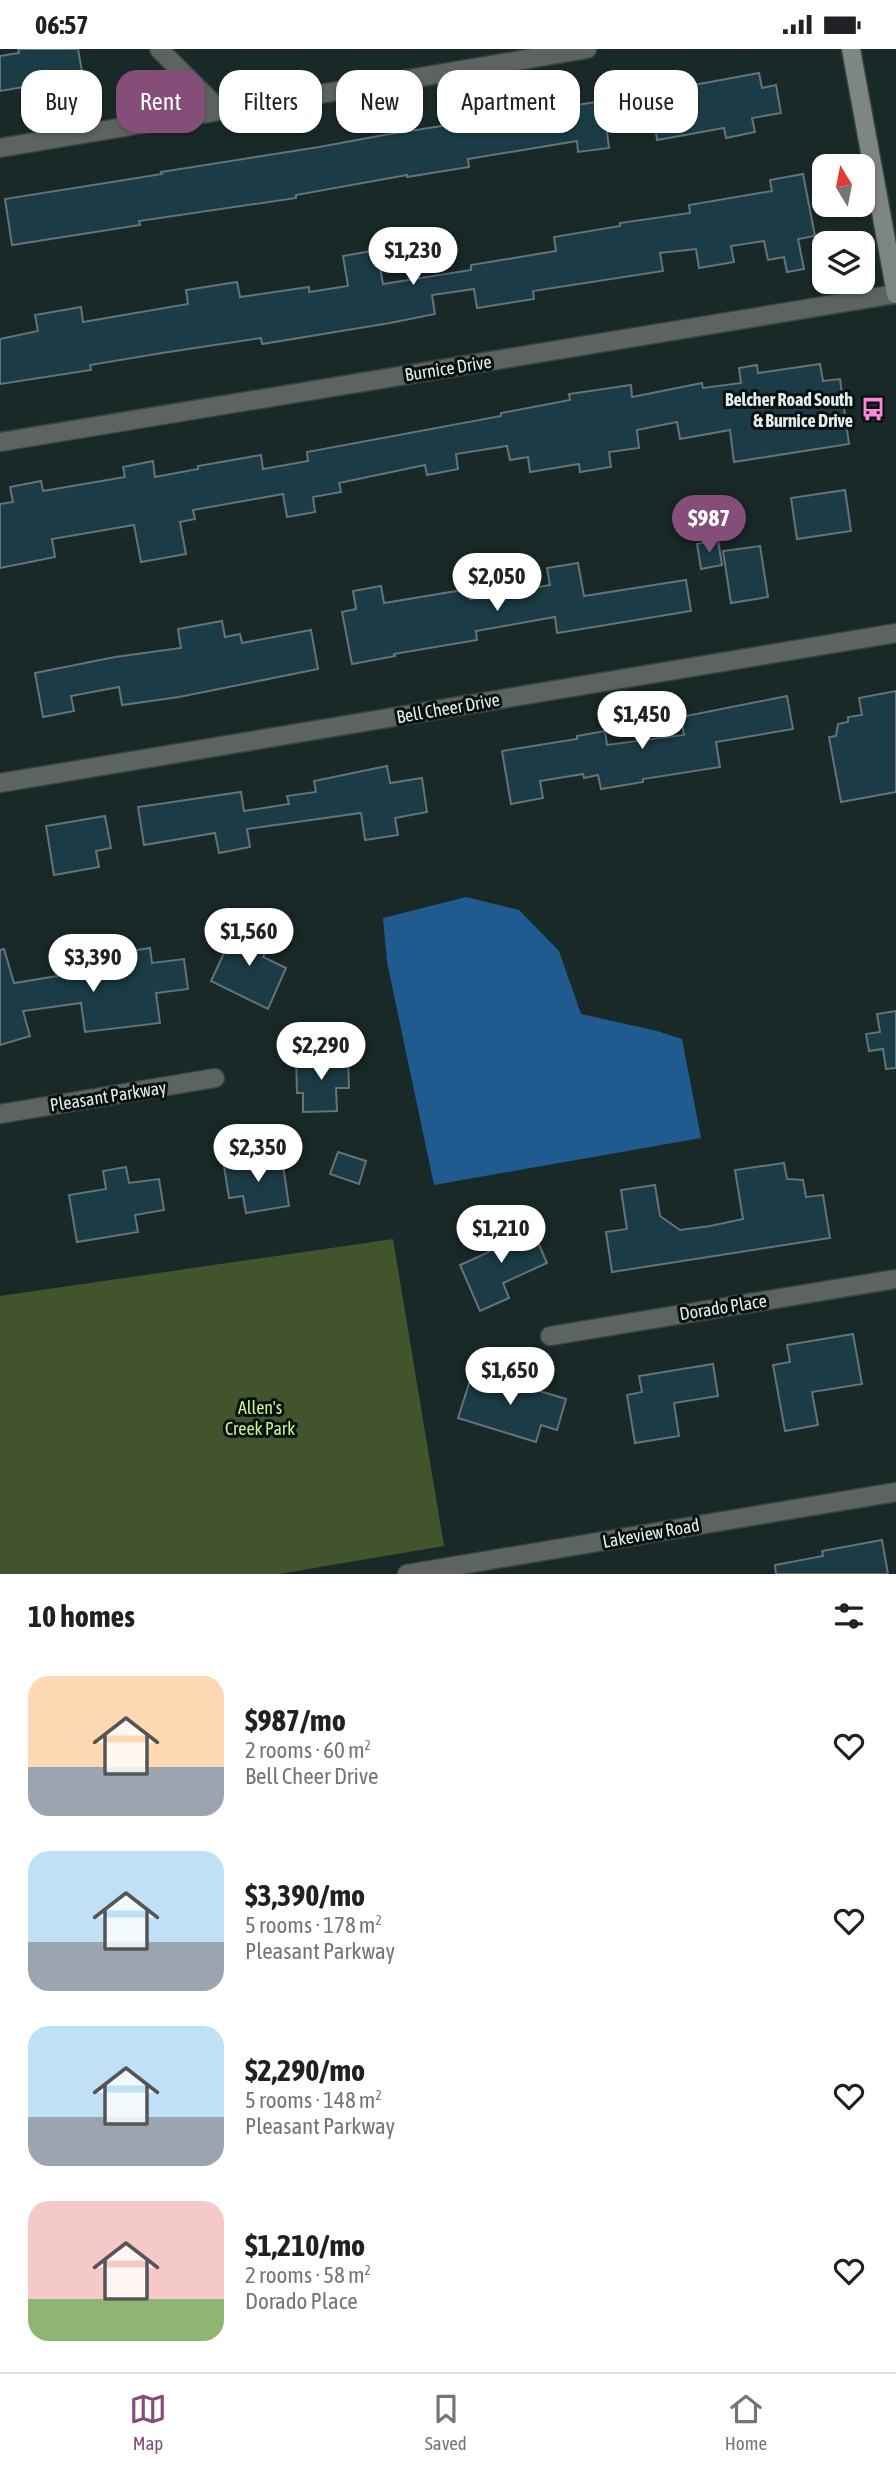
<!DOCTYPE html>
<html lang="en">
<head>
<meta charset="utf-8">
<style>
	:root { --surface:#fff; --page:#f6f6f6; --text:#202124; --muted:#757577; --line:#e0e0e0; --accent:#844e78 }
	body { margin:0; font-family:"Asap Condensed",sans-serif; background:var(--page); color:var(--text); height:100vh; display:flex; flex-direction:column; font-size:26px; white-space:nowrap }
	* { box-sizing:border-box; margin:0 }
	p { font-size:23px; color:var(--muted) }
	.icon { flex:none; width:38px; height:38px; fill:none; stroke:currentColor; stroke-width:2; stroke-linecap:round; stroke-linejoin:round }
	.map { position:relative; height:1525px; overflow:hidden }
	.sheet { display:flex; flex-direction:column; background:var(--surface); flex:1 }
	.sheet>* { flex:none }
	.top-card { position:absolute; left:21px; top:21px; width:854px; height:63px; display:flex; gap:14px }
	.needle { width:46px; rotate:350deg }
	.tools { position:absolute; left:812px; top:105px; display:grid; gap:14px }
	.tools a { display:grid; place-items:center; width:63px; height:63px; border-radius:14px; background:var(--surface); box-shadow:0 2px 5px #0004; font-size:35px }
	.price { position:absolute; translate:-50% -60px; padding:0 16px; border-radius:24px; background:#fff; color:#222; font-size:23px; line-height:46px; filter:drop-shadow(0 2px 4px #0008) }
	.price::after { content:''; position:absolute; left:50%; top:42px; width:21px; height:16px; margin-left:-10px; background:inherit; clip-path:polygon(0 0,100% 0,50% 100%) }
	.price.on { background:var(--accent); color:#fff }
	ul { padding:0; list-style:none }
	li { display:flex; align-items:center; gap:21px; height:175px; padding:0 28px }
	li span { display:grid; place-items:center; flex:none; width:196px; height:140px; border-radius:21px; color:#555 }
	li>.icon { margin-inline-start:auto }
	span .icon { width:84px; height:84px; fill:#fffc; stroke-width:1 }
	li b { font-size:30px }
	h2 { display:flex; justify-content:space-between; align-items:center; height:84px; padding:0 28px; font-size:30px }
	.chip { padding:0 24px; border-radius:21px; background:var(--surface); box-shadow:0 2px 5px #0004; font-size:24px; line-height:63px }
	.chip.on { background:var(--accent); color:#fff }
	.status { display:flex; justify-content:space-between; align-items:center; height:49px; padding:0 35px; background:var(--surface); direction:ltr }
	.status svg { height:19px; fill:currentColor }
	.tab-bar { display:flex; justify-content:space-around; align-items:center; height:98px; border-top:2px solid var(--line); background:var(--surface); font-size:19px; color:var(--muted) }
	.tab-bar a { display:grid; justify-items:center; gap:4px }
	.tab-bar .on { color:var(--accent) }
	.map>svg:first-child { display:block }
	.green { fill:#41542c }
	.water { fill:#1f5b8f }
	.building { fill:#1b3c46; stroke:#637378; stroke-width:2 }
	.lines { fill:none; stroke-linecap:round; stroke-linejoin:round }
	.minor-casing { stroke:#354443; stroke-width:21 }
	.secondary-casing { stroke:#354443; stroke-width:21 }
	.minor { stroke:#5d6460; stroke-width:18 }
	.secondary { stroke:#7d8680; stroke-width:18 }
	.labels { text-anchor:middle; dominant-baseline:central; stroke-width:6; stroke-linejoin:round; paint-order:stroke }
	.street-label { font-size:18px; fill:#e3edec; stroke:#091010 }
	.poi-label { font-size:18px; font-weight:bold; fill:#e3edec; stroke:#091010; text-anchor:end }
	.park-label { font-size:18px; fill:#c6f593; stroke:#091010 }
</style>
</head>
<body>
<div class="status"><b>06:57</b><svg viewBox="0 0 49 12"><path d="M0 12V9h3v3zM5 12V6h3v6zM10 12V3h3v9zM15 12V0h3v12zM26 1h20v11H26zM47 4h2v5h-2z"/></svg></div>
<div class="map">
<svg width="896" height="1525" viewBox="0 0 896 1525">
	<rect width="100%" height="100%" fill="#192928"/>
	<polygon class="green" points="393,1190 444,1497 279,1525 0,1525 0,1247"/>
	<polygon class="water" points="466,848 519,861 559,902 581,965 657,982 682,990 701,1089 434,1136 387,913 383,869"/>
	<g class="building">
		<polygon points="18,0 78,0 83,28 0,42 0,7 19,4"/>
		<polygon points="759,24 762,39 776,36 781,64 752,69 755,83 726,89 724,79 657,91 655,75 607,83 609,99 578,103 577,92 468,110 469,118 407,128 407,126 296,146 296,149 139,172 140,176 12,196 5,150 162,125 161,123 319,98 384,86 634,47"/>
		<polygon points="803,125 815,187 798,190 804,220 787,223 784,208 768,211 764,192 731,197 734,213 699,219 696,200 660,204 663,222 533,242 534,250 477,259 474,240 432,246 435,265 390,274 262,295 261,289 162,304 90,316 91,321 0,335 0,290 38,282 35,266 81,258 83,273 188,255 186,241 237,233 240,248 309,238 309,243 348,237 343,207 377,201 383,235 471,221 471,216 556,202 554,188 620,177 620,174 690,164 689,156 772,142 770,131"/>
		<polygon points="820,315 823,332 840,330 849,395 734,413 730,381 680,390 677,373 637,381 639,399 609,403 611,418 580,423 579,415 530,423 528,408 510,411 507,397 456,405 458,420 427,426 425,416 339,434 341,443 313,448 315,463 287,468 283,445 193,461 195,470 180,473 186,505 141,513 134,476 52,490 55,508 0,519 0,455 13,453 10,438 41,432 43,442 125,428 123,418 153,412 155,428 198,420 198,417 261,406 263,420 308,412 307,403 501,367 501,364 570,351 569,345 631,336 632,348 702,334 703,339 741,334 739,319 757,316 758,324"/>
		<polygon points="845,441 851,482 797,490 791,449"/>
		<polygon points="718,491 722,516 701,520 697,495"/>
		<polygon points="760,497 768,548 731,554 723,502"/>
		<polygon points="578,514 584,547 686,531 691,562 557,584 555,568 476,582 477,591 394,605 395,607 352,615 342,563 356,560 353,542 381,537 384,554 469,540 470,550 550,536 547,519"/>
		<polygon points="222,572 225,588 240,585 242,594 311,581 318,620 179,648 122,656 119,638 71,647 74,662 43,668 35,624 115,608 181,599 178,580"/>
		<polygon points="896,642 896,743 841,753 829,688 836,687 838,675 848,673 848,668 862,666 859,649"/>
		<polygon points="787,647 793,680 716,693 720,718 643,730 643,733 601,740 598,726 584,729 583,725 540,732 543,749 511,755 502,702 577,690 577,687 605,682 607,696 684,686 681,668"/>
		<polygon points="387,717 390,734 422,729 427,763 395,769 398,786 365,791 361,764 247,780 250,798 219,804 215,784 144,796 138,758 241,743 244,762 289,755 287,747 316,743 314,732"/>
		<polygon points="105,767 111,799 96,802 99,818 54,826 46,777"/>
		<polygon points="237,876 271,892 263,908 286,919 268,960 211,932"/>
		<polygon points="150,899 152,914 184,910 188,940 156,944 160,974 85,983 81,954 23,962 30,987 0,996 0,901 4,900 14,934 120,917 118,904"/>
		<polygon points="896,962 896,1019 886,1020 883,1000 869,1002 866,985 880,983 877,965"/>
		<polygon points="328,1009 348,1009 349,1039 336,1039 337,1062 303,1063 303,1044 297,1044 296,1010"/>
		<polygon points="338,1103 366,1112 359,1135 330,1125"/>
		<polygon points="282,1109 289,1157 246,1164 243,1147 229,1149 224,1117"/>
		<polygon points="784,1114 787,1130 803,1131 806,1148 823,1146 830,1189 612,1223 606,1183 627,1180 621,1141 655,1136 660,1167 680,1181 710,1177 743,1170 735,1121"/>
		<polygon points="126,1118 129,1134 159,1130 164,1161 135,1166 138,1183 77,1193 69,1146 106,1140 103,1122"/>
		<polygon points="512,1175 519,1190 534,1184 547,1214 503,1234 509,1249 480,1262 460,1216 489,1203 483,1188"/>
		<polygon points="853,1285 862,1335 812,1343 818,1376 785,1382 773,1316 790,1313 787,1296"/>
		<polygon points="713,1315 718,1347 674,1354 679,1387 635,1394 627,1346 642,1343 639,1327"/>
		<polygon points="473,1322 566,1350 557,1381 541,1376 536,1393 458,1369"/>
		<polygon points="882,1491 888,1525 776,1525 775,1516 823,1507 822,1502"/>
	</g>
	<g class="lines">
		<g class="minor-casing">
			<g id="minor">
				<polyline points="159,0 219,60"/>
				<polyline points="0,99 587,0"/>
				<polyline points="0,393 896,245"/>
				<polyline points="0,734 896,584"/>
				<polyline points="0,1065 215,1029"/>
				<polyline points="550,1287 896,1230"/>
				<polyline points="407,1525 896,1443"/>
			</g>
		</g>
		<g class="secondary-casing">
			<polyline id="secondary" points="851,0 896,245"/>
		</g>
		<use href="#minor" class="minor"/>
		<use href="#secondary" class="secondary"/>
	</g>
	<defs>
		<g id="bus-bare" transform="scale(1.89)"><path d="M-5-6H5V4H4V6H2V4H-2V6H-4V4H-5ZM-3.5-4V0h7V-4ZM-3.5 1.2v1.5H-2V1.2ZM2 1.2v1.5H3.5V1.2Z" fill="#ff85de" stroke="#091010" stroke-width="2.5" paint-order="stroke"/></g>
	</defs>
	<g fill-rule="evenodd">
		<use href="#bus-bare" x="873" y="360"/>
	</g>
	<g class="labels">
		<g class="street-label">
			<text transform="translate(448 319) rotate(-9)">Burnice Drive</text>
			<text transform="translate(448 659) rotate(-10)">Bell Cheer Drive</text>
			<text transform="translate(108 1047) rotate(-9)">Pleasant Parkway</text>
			<text transform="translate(723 1258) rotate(-9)">Dorado Place</text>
			<text transform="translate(651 1484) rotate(-10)">Lakeview Road</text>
		</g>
		<g class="poi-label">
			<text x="853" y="350">Belcher Road South<tspan x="853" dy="21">&amp; Burnice Drive</tspan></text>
		</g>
		<g class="park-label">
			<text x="260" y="1358">Allen's<tspan x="260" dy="21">Creek Park</tspan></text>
		</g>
	</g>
</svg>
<div class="tools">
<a><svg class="needle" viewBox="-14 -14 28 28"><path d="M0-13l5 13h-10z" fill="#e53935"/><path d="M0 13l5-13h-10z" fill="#757577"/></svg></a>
<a><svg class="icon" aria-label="layers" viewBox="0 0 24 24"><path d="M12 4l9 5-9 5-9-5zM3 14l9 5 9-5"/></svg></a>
</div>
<b class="price" style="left:413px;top:238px">$1,230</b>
<b class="price on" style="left:709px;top:506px">$987</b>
<b class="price" style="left:497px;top:564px">$2,050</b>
<b class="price" style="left:642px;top:702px">$1,450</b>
<b class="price" style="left:249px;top:919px">$1,560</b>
<b class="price" style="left:93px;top:945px">$3,390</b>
<b class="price" style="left:321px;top:1033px">$2,290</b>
<b class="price" style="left:258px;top:1135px">$2,350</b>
<b class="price" style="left:501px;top:1216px">$1,210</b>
<b class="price" style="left:510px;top:1358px">$1,650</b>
<div class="top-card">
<a class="chip">Buy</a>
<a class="chip on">Rent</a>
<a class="chip">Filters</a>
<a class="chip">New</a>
<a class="chip">Apartment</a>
<a class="chip">House</a>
</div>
</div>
<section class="sheet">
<h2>10 homes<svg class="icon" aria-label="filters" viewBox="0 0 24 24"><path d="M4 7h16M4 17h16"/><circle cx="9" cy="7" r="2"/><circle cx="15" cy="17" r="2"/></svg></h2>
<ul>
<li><span style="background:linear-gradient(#ffd9b3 65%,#9aa5b1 0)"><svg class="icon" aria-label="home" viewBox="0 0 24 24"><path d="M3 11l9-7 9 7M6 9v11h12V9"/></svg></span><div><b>$987/mo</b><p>2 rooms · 60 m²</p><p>Bell Cheer Drive</p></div><svg class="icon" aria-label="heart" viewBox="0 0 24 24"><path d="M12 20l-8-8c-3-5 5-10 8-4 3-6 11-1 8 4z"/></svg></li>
<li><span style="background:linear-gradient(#bfe0f5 65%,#9aa5b1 0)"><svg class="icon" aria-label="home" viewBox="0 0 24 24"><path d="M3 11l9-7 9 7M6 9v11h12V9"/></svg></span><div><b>$3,390/mo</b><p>5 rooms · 178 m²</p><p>Pleasant Parkway</p></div><svg class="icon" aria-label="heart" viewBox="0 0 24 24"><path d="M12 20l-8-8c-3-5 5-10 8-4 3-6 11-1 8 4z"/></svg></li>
<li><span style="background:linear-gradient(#bfe0f5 65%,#9aa5b1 0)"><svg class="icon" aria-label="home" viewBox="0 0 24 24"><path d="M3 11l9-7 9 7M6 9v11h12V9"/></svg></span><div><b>$2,290/mo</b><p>5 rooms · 148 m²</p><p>Pleasant Parkway</p></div><svg class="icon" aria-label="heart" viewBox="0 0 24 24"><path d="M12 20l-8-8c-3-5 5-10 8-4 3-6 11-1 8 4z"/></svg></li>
<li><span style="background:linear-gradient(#f6c9c9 70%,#8fb573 0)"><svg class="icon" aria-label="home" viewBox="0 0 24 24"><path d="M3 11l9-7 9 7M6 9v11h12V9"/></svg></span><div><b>$1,210/mo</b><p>2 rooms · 58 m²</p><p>Dorado Place</p></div><svg class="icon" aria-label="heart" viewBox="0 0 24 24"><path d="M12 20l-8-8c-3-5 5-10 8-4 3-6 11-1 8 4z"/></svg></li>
</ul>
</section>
<nav class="tab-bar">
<a class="on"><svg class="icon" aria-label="map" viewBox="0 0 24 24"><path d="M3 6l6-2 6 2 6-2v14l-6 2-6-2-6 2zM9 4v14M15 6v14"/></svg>Map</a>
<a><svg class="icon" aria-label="saved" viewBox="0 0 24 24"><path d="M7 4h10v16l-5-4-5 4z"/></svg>Saved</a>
<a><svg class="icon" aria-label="home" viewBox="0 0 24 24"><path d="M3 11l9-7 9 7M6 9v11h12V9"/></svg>Home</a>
</nav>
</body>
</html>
